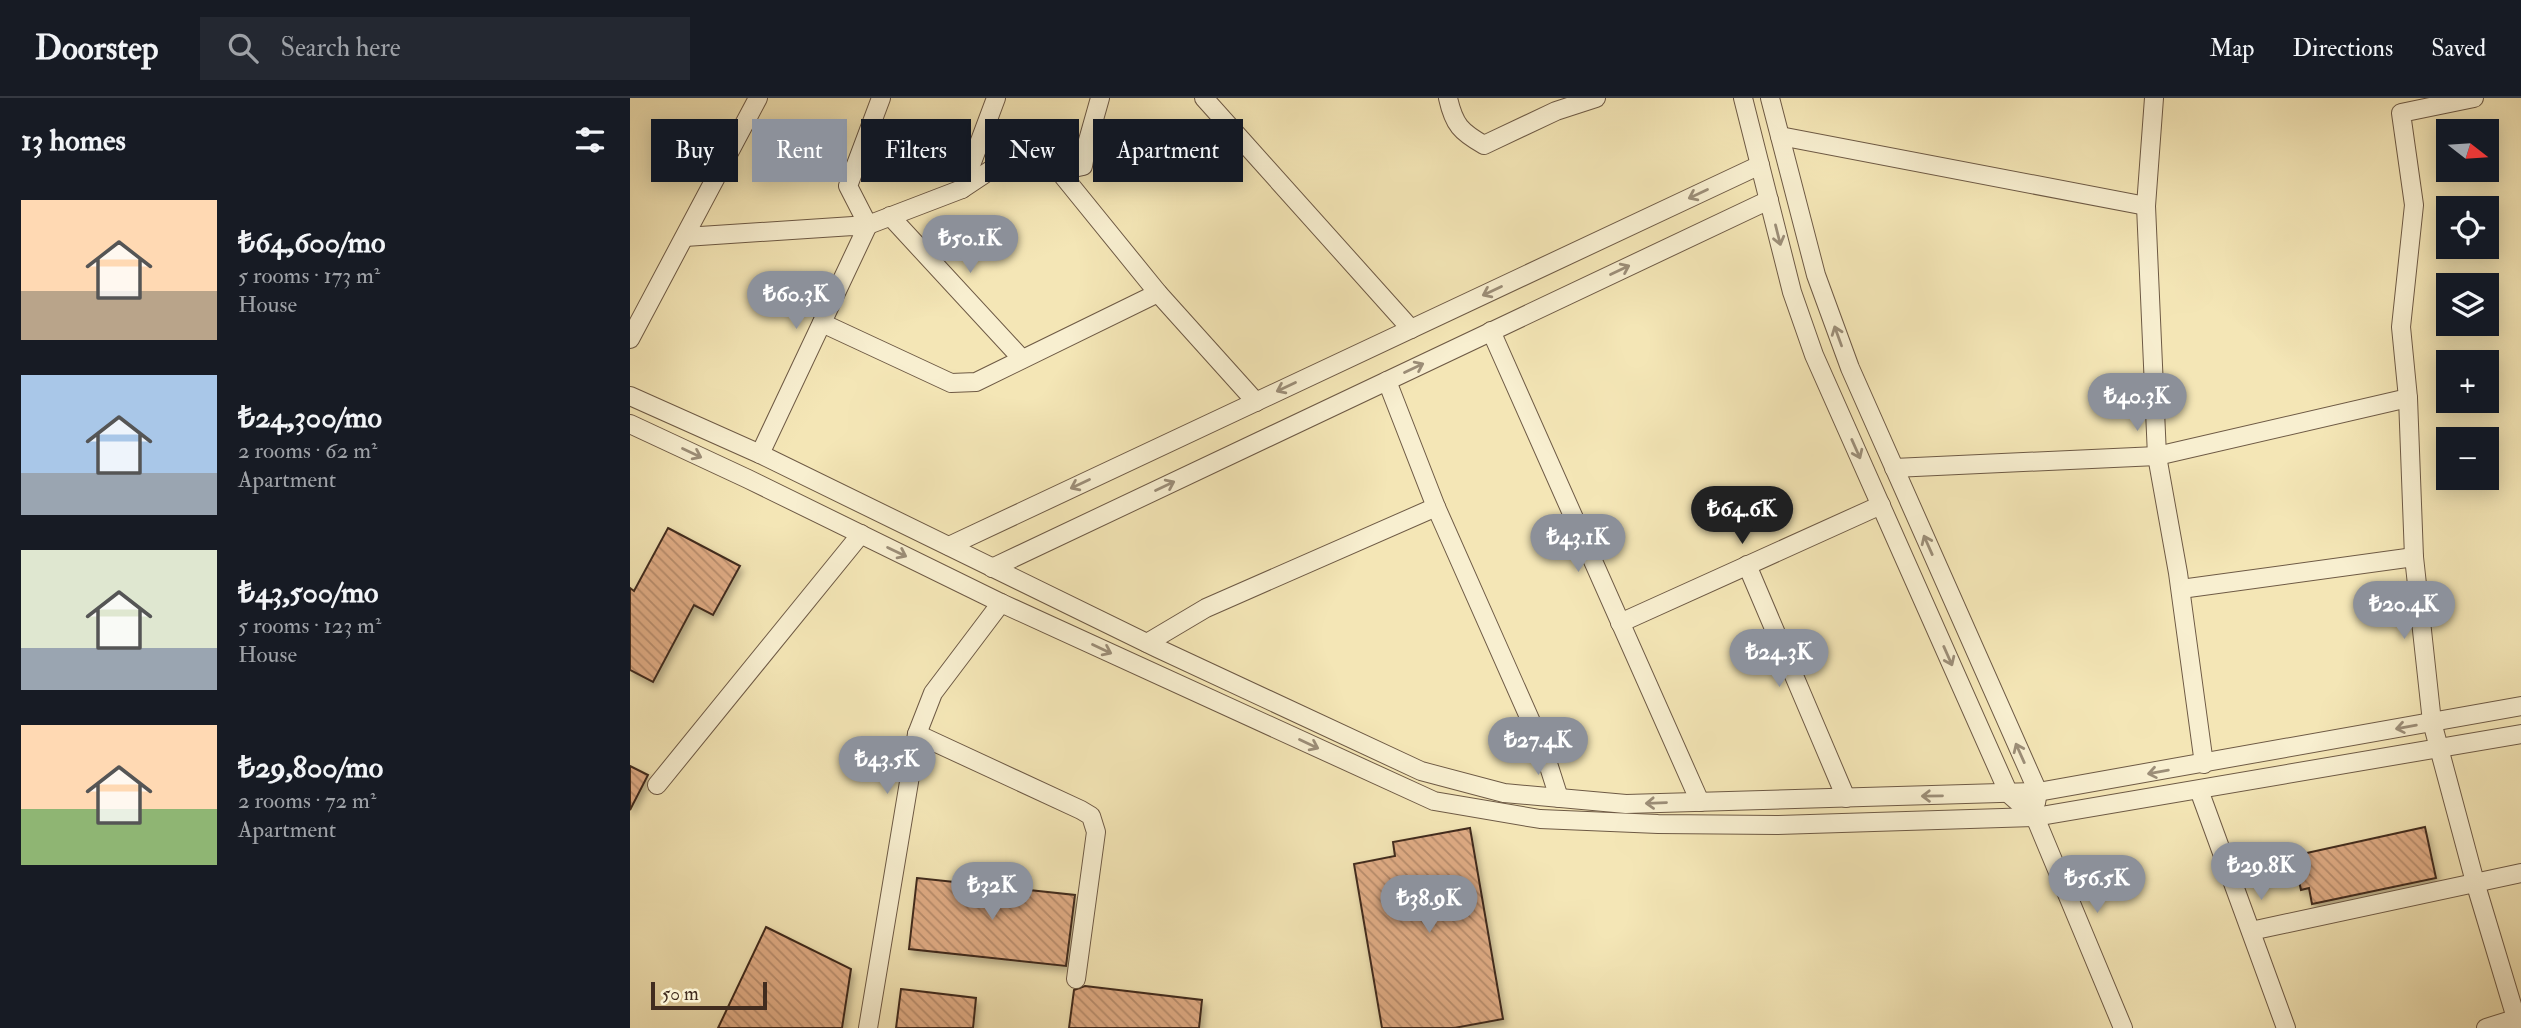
<!DOCTYPE html>
<html lang="en">
<head>
<meta charset="utf-8">
<style>
	:root { --surface:#171b24; --page:#242831; --text:#f1f3f6; --muted:#9ea1a6; --line:#363941; --accent:#8c9099 }
	body { margin:0; font-family:"IM FELL Double Pica",serif; background:var(--page); color:var(--text); height:100vh; display:flex; flex-direction:column; font-size:26px; white-space:nowrap }
	* { box-sizing:border-box; margin:0 }
	p { font-size:23px; color:var(--muted) }
	.icon { flex:none; width:38px; height:38px; fill:none; stroke:currentColor; stroke-width:2; stroke-linecap:round; stroke-linejoin:round }
	.map { position:relative; flex:1; overflow:hidden }
	.sheet { display:flex; flex-direction:column; background:var(--surface); width:630px }
	.sheet>* { flex:none }
	.banner { position:absolute; left:21px; top:21px; width:665px; height:63px; display:flex; gap:14px }
	.needle { width:46px; rotate:107deg }
	.buttons { position:absolute; left:1806px; top:21px; display:grid; gap:14px }
	.buttons a { display:grid; place-items:center; width:63px; height:63px; border-radius:0px; background:var(--surface); box-shadow:0 4px 18px #0003; font-size:35px }
	.scale { position:absolute; left:21px; bottom:18px; width:116px; box-sizing:border-box; padding-left:7px; border:4px solid #412c1f; border-top:0; font-size:19px; line-height:24px; white-space:nowrap; color:#412c1f; -webkit-text-stroke:5px #f8efd0; paint-order:stroke }
	.price { position:absolute; translate:-50% -60px; padding:0 16px; border-radius:24px; background:var(--accent); color:#fff; font-size:23px; line-height:46px; filter:drop-shadow(0 2px 4px #0008) }
	.price::after { content:''; position:absolute; left:50%; top:42px; width:21px; height:16px; margin-left:-10px; background:inherit; clip-path:polygon(0 0,100% 0,50% 100%) }
	.price.active { background:#222; color:#fff }
	ul { padding:0; list-style:none }
	li { display:flex; align-items:center; gap:21px; height:175px; padding:0 21px }
	li span { display:grid; place-items:center; flex:none; width:196px; height:140px; border-radius:0px; color:#555 }
	li>.icon { margin-inline-start:auto }
	span .icon { width:84px; height:84px; fill:#fffc; stroke-width:1 }
	li b { font-size:30px }
	h2 { display:flex; justify-content:space-between; align-items:center; height:84px; padding:0 21px; font-size:30px }
	.pill { padding:0 24px; border-radius:0px; background:var(--surface); box-shadow:0 4px 18px #0003; font-size:24px; line-height:63px }
	.pill.active { background:var(--accent); color:#fff }
	header { display:flex; align-items:center; gap:42px; box-sizing:border-box; height:98px; padding:0 35px; background:var(--surface); border-bottom:2px solid var(--line) }
	header strong { font-size:33px }
	nav { display:flex; gap:38px; margin-inline-start:auto; font-size:24px }
	.search { width:490px; height:63px; background:var(--page); display:flex; align-items:center; gap:18px; box-sizing:border-box; padding:0 24px; border-radius:0px; color:var(--muted); font-size:26px }
	main { display:flex; flex:1; min-height:0 }
	.map>svg:first-child { display:block }
	.building { fill:url(#building-back-hatch); stroke:#412c1f; stroke-width:2; filter:url(#shadow) }
	.lines { fill:none; stroke-linecap:round; stroke-linejoin:round }
	.minor-casing { stroke:#6e5a45; stroke-width:20 }
	.minor { stroke:#f8efd0; stroke-width:18 }
	.oneway { stroke:#9c8e78 }
</style>
</head>
<body>
<header>
<strong>Doorstep</strong>
<div class="search"><svg class="icon" aria-label="search" viewBox="0 0 24 24"><circle cx="10" cy="10" r="6"/><path d="M15 15l6 6"/></svg>Search here</div>
<nav><a>Map</a><a>Directions</a><a>Saved</a></nav>
</header>
<main>
<section class="sheet">
<h2>13 homes<svg class="icon" aria-label="filters" viewBox="0 0 24 24"><path d="M4 7h16M4 17h16"/><circle cx="9" cy="7" r="2"/><circle cx="15" cy="17" r="2"/></svg></h2>
<ul>
<li><span style="background:linear-gradient(#ffd9b3 65%,#b9a48a 0)"><svg class="icon" aria-label="home" viewBox="0 0 24 24"><path d="M3 11l9-7 9 7M6 9v11h12V9"/></svg></span><div><b>₺64,600/mo</b><p>5 rooms · 173 m²</p><p>House</p></div></li>
<li><span style="background:linear-gradient(#a9c7e8 70%,#9aa5b1 0)"><svg class="icon" aria-label="home" viewBox="0 0 24 24"><path d="M3 11l9-7 9 7M6 9v11h12V9"/></svg></span><div><b>₺24,300/mo</b><p>2 rooms · 62 m²</p><p>Apartment</p></div></li>
<li><span style="background:linear-gradient(#dfe7d0 70%,#9aa5b1 0)"><svg class="icon" aria-label="home" viewBox="0 0 24 24"><path d="M3 11l9-7 9 7M6 9v11h12V9"/></svg></span><div><b>₺43,500/mo</b><p>5 rooms · 123 m²</p><p>House</p></div></li>
<li><span style="background:linear-gradient(#ffd9b3 60%,#8fb573 0)"><svg class="icon" aria-label="home" viewBox="0 0 24 24"><path d="M3 11l9-7 9 7M6 9v11h12V9"/></svg></span><div><b>₺29,800/mo</b><p>2 rooms · 72 m²</p><p>Apartment</p></div></li>
</ul>
</section>
<div class="map">
<svg width="1891" height="930" viewBox="0 0 1891 930">
	<defs>
		<pattern id="building-back-hatch" width="6" height="6" patternUnits="userSpaceOnUse" patternTransform="scale(1.75)"><rect width="6" height="6" fill="#e1ad86"/><path d="M-1 5l2 2M0 0l6 6M5-1l2 2" fill="none" stroke="#b88d6d"/></pattern>
		<filter id="shadow"><feDropShadow dx="3" dy="5" stdDeviation="3.5" flood-color="#0004"/></filter>
	</defs>
	<rect width="100%" height="100%" fill="#f4e6b6"/>
	<filter id="stains"><feTurbulence type="fractalNoise" baseFrequency=".00286" numOctaves="4"/><feColorMatrix values="0 0 0 0 .2 0 0 0 0 .09 0 0 0 0 .02 0 0 0 .5 -.17"/></filter>
	<radialGradient id="worn" r=".72"><stop offset=".6" stop-color="#630" stop-opacity="0"/><stop offset="1" stop-color="#630" stop-opacity=".3"/></radialGradient>
	<g class="building">
		<polygon points="38,430 110,468 83,517 64,507 23,584 0,572 0,490 4,493"/>
		<polygon points="0,668 18,677 0,712"/>
		<polygon points="1795,729 1806,780 1682,806 1679,790 1671,792 1663,758"/>
		<polygon points="840,730 873,921 824,930 752,930 724,766 765,758 763,744"/>
		<polygon points="287,780 445,797 436,868 279,851"/>
		<polygon points="136,829 221,871 212,930 88,930"/>
		<polygon points="455,888 572,902 569,930 439,930 444,892"/>
		<polygon points="271,891 346,900 343,930 266,930"/>
	</g>
	<g class="lines">
		<g class="minor-casing">
			<g id="minor">
				<polyline points="251,0 218,88 238,127 332,91 366,0"/>
				<polyline points="574,0 781,231"/>
				<path d="M818 0C824 27 831 34 854 47L926 13 966 0"/>
				<polyline points="1113,0 1162,194 1184,257 1379,696 1405,719 1493,930"/>
				<polyline points="1140,0 1186,177 1220,270 1408,694 1406,705"/>
				<polyline points="1524,0 1516,108 1527,358 1548,475 1574,666"/>
				<polyline points="1844,0 1771,15 1784,107 1771,229 1778,300 1784,459 1802,624 1845,784 1889,930"/>
				<polyline points="1150,38 1516,108"/>
				<polyline points="429,73 528,195 626,304"/>
				<polyline points="332,91 368,67 429,73 453,68 457,46 470,0"/>
				<polyline points="260,118 392,261"/>
				<polyline points="55,139 238,127 130,356"/>
				<polyline points="192,225 321,285 346,284 528,195"/>
				<polyline points="861,233 1070,704"/>
				<polyline points="0,241 128,0"/>
				<polyline points="757,283 806,409 914,653 929,700"/>
				<polyline points="0,298 130,356 527,550 791,673 874,695 996,706 1408,694 1891,608"/>
				<polyline points="0,326 118,381 371,505 804,703 910,721 1028,726 1147,727 1405,719 1891,636"/>
				<polyline points="1264,370 1527,358 1778,300"/>
				<polyline points="319,448 1130,67"/>
				<polyline points="1117,467 1216,700"/>
				<polyline points="362,470 1139,102"/>
				<polyline points="1551,491 1784,459"/>
				<polyline points="990,525 1251,407"/>
				<polyline points="517,545 576,510 806,409"/>
				<polyline points="287,636 451,712 461,718 466,734 446,881"/>
				<polyline points="27,687 231,436"/>
				<polyline points="1569,692 1656,930"/>
				<polyline points="1621,833 1891,775"/>
				<polyline points="238,930 287,636 303,595 371,505"/>
				<polyline points="1856,930 1891,919"/>
			</g>
		</g>
		<use href="#minor" class="minor"/>
	</g>
	<defs><path id="oneway-shaft" d="M-6 0H5M1.5-3L5.5 0L1.5 3" fill="none" stroke-width="1.6" stroke-linecap="round" stroke-linejoin="round" transform="scale(1.75)"/></defs>
	<g class="oneway">
		<use href="#oneway-shaft" transform="translate(1068 96) rotate(155)"/>
		<use href="#oneway-shaft" transform="translate(1148 137) rotate(76)"/>
		<use href="#oneway-shaft" transform="translate(990 172) rotate(-25)"/>
		<use href="#oneway-shaft" transform="translate(862 193) rotate(155)"/>
		<use href="#oneway-shaft" transform="translate(1208 238) rotate(-110)"/>
		<use href="#oneway-shaft" transform="translate(784 270) rotate(-25)"/>
		<use href="#oneway-shaft" transform="translate(656 289) rotate(155)"/>
		<use href="#oneway-shaft" transform="translate(1226 351) rotate(66)"/>
		<use href="#oneway-shaft" transform="translate(62 355) rotate(25)"/>
		<use href="#oneway-shaft" transform="translate(450 386) rotate(155)"/>
		<use href="#oneway-shaft" transform="translate(535 388) rotate(-25)"/>
		<use href="#oneway-shaft" transform="translate(1298 447) rotate(-114)"/>
		<use href="#oneway-shaft" transform="translate(267 454) rotate(26)"/>
		<use href="#oneway-shaft" transform="translate(472 551) rotate(25)"/>
		<use href="#oneway-shaft" transform="translate(1318 558) rotate(66)"/>
		<use href="#oneway-shaft" transform="translate(1776 629) rotate(170)"/>
		<use href="#oneway-shaft" transform="translate(679 646) rotate(25)"/>
		<use href="#oneway-shaft" transform="translate(1390 655) rotate(-114)"/>
		<use href="#oneway-shaft" transform="translate(1528 674) rotate(170)"/>
		<use href="#oneway-shaft" transform="translate(1302 698) rotate(179)"/>
		<use href="#oneway-shaft" transform="translate(1026 705) rotate(178)"/>
	</g>
	<rect width="100%" height="100%" filter="url(#stains)"/>
	<rect width="100%" height="100%" fill="url(#worn)"/>
</svg>
<div class="buttons">
<a><svg class="needle" viewBox="-14 -14 28 28"><path d="M0-13l5 13h-10z" fill="#e53935"/><path d="M0 13l5-13h-10z" fill="#9ea1a6"/></svg></a>
<a><svg class="icon" aria-label="locate" viewBox="0 0 24 24"><circle cx="12" cy="12" r="6"/><path d="M12 2v4M12 18v4M2 12h4M18 12h4"/></svg></a>
<a><svg class="icon" aria-label="layers" viewBox="0 0 24 24"><path d="M12 4l9 5-9 5-9-5zM3 14l9 5 9-5"/></svg></a>
<a>+</a>
<a>−</a>
</div>
<div class="scale">50 m</div>
<b class="price" style="left:340px;top:177px">₺50.1K</b>
<b class="price" style="left:166px;top:233px">₺60.3K</b>
<b class="price" style="left:1507px;top:335px">₺40.3K</b>
<b class="price active" style="left:1112px;top:448px">₺64.6K</b>
<b class="price" style="left:948px;top:476px">₺43.1K</b>
<b class="price" style="left:1774px;top:543px">₺20.4K</b>
<b class="price" style="left:1149px;top:591px">₺24.3K</b>
<b class="price" style="left:908px;top:679px">₺27.4K</b>
<b class="price" style="left:257px;top:698px">₺43.5K</b>
<b class="price" style="left:1631px;top:804px">₺29.8K</b>
<b class="price" style="left:1467px;top:817px">₺56.5K</b>
<b class="price" style="left:362px;top:824px">₺32K</b>
<b class="price" style="left:799px;top:837px">₺38.9K</b>
<div class="banner">
<a class="pill">Buy</a>
<a class="pill active">Rent</a>
<a class="pill">Filters</a>
<a class="pill">New</a>
<a class="pill">Apartment</a>
</div>
</div>
</main>
</body>
</html>
